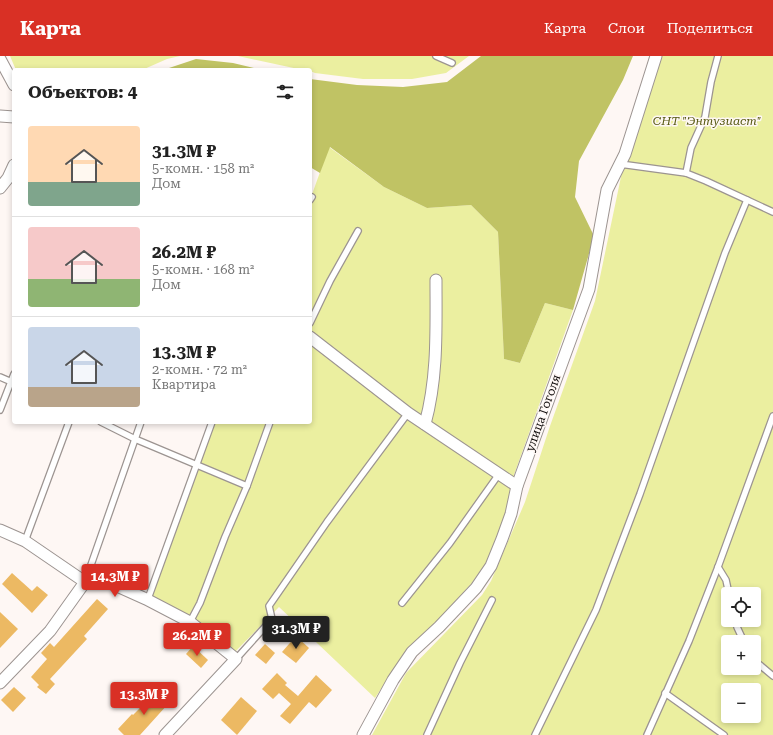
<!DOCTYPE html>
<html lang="ru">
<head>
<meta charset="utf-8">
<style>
	:root { --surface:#fff; --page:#f6f6f6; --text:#222; --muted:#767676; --line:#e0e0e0; --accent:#d93025 }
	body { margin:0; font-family:"Roboto Serif",serif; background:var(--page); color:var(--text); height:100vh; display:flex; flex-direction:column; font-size:15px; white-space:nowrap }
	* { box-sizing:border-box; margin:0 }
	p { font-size:13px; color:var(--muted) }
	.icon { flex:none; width:22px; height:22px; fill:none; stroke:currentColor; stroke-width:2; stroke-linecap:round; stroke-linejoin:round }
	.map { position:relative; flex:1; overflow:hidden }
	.drawer { position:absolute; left:12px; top:12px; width:300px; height:356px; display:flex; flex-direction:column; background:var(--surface); border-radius:4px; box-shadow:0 2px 6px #0003 }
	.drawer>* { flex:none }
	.buttons { position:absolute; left:721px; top:531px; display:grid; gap:8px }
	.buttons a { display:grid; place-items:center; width:40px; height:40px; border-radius:4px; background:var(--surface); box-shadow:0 2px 6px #0003; font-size:20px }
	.price { position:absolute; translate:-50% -34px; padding:0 9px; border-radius:4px; background:var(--accent); color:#fff; font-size:13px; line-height:26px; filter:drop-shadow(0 1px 2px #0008) }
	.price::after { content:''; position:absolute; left:50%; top:24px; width:12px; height:9px; margin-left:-6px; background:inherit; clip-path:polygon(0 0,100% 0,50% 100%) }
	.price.on { background:#222; color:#fff }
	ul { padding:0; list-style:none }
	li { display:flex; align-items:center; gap:12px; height:100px; padding:0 16px }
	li+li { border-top:1px solid var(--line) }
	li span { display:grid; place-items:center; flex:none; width:112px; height:80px; border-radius:4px; color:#555 }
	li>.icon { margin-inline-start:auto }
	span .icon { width:48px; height:48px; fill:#fffc; stroke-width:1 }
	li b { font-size:17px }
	h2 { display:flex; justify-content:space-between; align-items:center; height:48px; padding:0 16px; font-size:17px }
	header { display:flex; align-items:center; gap:24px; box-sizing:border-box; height:56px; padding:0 20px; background:var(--accent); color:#fff }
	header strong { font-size:19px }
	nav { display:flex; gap:22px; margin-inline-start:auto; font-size:14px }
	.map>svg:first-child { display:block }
	.green { fill:#ebefa0; fill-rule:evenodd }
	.forest { fill:#c0c364 }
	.building { fill:#ecb963 }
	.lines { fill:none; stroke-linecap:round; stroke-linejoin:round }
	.service-casing { stroke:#9c9491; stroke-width:8 }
	.minor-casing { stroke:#9c9491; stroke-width:13 }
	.service { stroke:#fff; stroke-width:5.5 }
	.minor { stroke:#fff; stroke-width:11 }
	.labels { text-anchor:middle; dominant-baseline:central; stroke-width:3; stroke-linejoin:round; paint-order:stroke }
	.park-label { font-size:12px; font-style:italic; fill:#575911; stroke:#fef7f4 }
	.street-label { font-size:12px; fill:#0f0c0b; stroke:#fef7f4 }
</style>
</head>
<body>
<header>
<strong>Карта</strong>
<nav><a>Карта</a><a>Слои</a><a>Поделиться</a></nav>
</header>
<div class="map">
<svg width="773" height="679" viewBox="0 0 773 679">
	<rect width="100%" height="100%" fill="#fef7f4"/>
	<g class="green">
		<polygon points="10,0 180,0 167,3 142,14 16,14"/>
		<polygon points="238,0 469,0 446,17 412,23 363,23 315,17 310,15 310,14 303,14"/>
		<path d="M661 0H773V679H372L406 617 482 539 491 525 525 446 550 370 595 245 622 116ZM728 538H754V564H728ZM728 586H754V612H728ZM728 634H754V660H728Z"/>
		<polygon points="329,91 384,131 427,152 471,149 498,176 504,303 520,307 545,247 573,254 514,419 506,457 486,507 471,528 436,566 406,595 375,642 279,551 235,596 149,540 212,366 310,366 310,144"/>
	</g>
	<g class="forest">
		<polygon points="481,0 633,0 623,24 579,105 575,141 594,180 573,254 545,247 520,307 504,303 498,176 471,149 427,152 384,131 330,91 320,117 310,111 310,23 357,29 403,31 447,26"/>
		<polygon points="196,3 233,7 262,14 163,14"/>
	</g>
	<g class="building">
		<polygon points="12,517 32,535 37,530 48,539 32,557 2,528"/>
		<polygon points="97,543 108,553 84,580 87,583 50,623 55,628 46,638 37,631 39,629 31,621 47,603 41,597 50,587 54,591"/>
		<polygon points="0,556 18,573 0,592"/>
		<polygon points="296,580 309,592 296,607 282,596"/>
		<polygon points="265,588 275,597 266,608 255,599"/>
		<polygon points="193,590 208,604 201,612 186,598"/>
		<polygon points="277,617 287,627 285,629 298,640 316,619 332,634 316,652 309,646 290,668 280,660 291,648 279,637 273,643 262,633"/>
		<polygon points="14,631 26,642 13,656 1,644"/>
		<polygon points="156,636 168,648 140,679 124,679 118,673 132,658 133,659"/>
		<polygon points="241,641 257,655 237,679 221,664"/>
	</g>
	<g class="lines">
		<g class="service-casing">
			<g id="service">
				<polyline points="436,0 452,7"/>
				<polyline points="620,108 686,117 706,125 773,156"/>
				<polyline points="686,117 691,92 705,61 711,26 718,0"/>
				<polyline points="310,144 312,141"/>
				<polyline points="310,267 330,225 358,175"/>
				<polyline points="0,321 14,327"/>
				<polyline points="0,354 14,318"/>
				<polyline points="101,366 135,383 247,430"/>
				<polyline points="25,485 69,366"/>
				<polyline points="718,511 726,524 729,538"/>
				<polyline points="85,526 141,366"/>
				<polyline points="149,540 212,366"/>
				<polyline points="402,547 450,487 499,418"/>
				<polyline points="735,564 737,571 744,586"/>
				<polyline points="190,566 200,547 225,481 247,430 270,366"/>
				<polyline points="236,603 272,563 269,550 327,466 408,357"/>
				<polyline points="754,604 773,620"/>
				<polyline points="665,637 724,679"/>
				<polyline points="427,679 460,607 492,544"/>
				<polyline points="535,679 596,554 640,438 725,197 747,144"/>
				<polyline points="647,679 689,585 718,511 773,360"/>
			</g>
		</g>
		<g class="minor-casing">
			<g id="minor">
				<polyline points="0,3 14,29"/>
				<polyline points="0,60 14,61"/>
				<polyline points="0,132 8,122 14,109"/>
				<polyline points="310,281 408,357 517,430"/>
				<path d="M425 368C438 321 436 272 436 224"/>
				<polyline points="0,474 25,485 85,526 106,525 146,543 190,566 236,603 165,679"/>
				<polyline points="0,627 50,575 85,526"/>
				<polyline points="363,679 393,624 412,596 439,571 476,532 491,510 502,483 511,458 517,430 589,233 607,134 625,98 656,0"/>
			</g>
		</g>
		<use href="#service" class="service"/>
		<use href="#minor" class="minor"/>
	</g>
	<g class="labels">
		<g class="park-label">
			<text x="707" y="65">СНТ "Энтузиаст"</text>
		</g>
		<g class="street-label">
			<text transform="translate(543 357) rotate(-70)">улица Гоголя</text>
		</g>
	</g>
</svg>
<div class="buttons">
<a><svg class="icon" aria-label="locate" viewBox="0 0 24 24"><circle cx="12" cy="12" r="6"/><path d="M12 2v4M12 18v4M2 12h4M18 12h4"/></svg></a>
<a>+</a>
<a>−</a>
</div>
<b class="price" style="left:115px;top:542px">14.3M ₽</b>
<b class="price on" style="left:296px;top:594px">31.3M ₽</b>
<b class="price" style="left:197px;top:601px">26.2M ₽</b>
<b class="price" style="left:144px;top:660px">13.3M ₽</b>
<section class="drawer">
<h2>Объектов: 4<svg class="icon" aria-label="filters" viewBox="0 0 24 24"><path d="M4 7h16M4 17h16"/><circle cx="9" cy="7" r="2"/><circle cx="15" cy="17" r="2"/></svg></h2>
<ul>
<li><span style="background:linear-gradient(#ffd9b3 70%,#7fa58c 0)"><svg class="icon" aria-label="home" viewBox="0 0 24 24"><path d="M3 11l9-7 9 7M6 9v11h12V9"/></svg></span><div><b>31.3M ₽</b><p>5-комн. · 158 m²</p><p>Дом</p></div></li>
<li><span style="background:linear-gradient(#f6c9c9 65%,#8fb573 0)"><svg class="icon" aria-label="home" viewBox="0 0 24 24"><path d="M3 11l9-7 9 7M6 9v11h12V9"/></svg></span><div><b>26.2M ₽</b><p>5-комн. · 168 m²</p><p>Дом</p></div></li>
<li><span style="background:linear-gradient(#c9d6e8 75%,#b9a48a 0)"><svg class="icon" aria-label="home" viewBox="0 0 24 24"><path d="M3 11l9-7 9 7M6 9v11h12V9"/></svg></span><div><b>13.3M ₽</b><p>2-комн. · 72 m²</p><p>Квартира</p></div></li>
</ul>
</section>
</div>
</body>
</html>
